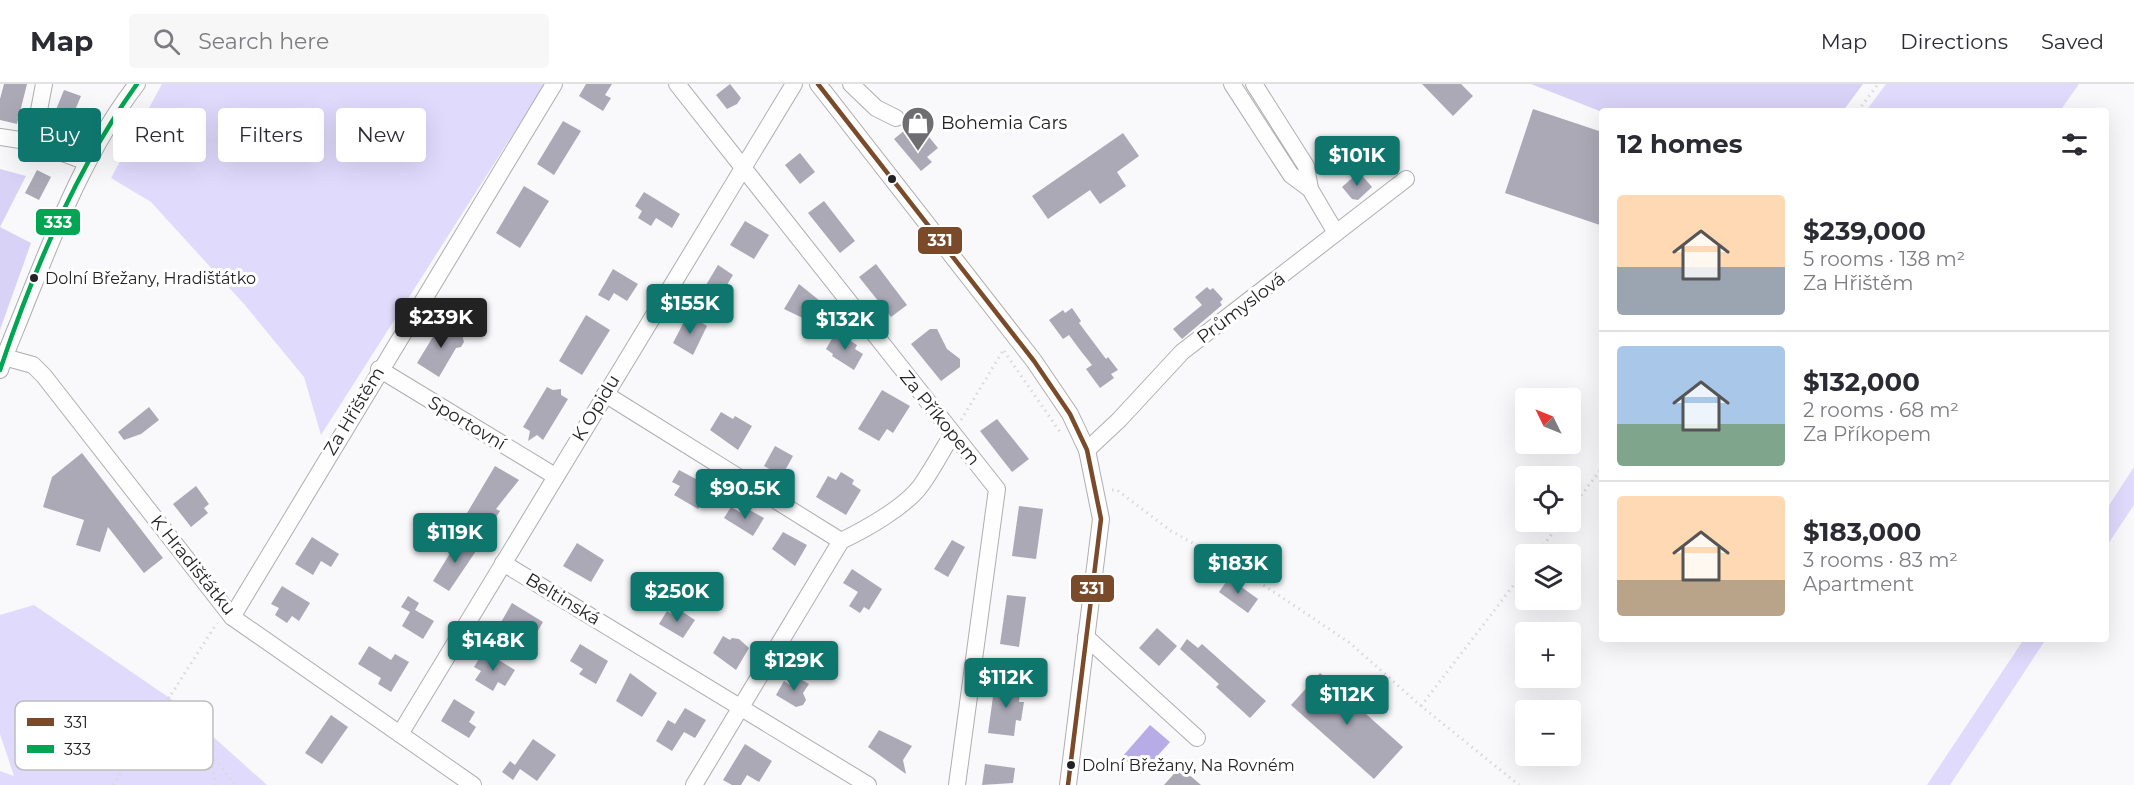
<!DOCTYPE html>
<html lang="en">
<head>
<meta charset="utf-8">
<style>
	:root { --surface:#fff; --page:#f7f7f7; --text:#2b2b33; --muted:#7c7c81; --line:#e1e1e2; --accent:#0f766e }
	body { margin:0; font-family:Montserrat,sans-serif; background:var(--page); color:var(--text); height:100vh; display:flex; flex-direction:column; font-size:22px; white-space:nowrap }
	* { box-sizing:border-box; margin:0 }
	p { font-size:20px; color:var(--muted) }
	.icon { flex:none; width:33px; height:33px; fill:none; stroke:currentColor; stroke-width:2; stroke-linecap:round; stroke-linejoin:round }
	.map { position:relative; flex:1; overflow:hidden }
	.details { position:absolute; left:1599px; top:24px; width:510px; height:534px; display:flex; flex-direction:column; background:var(--surface); border-radius:6px; box-shadow:0 6px 24px #0002 }
	.details>* { flex:none }
	.guide { position:absolute; left:18px; top:24px; width:570px; height:54px; display:flex; gap:12px }
	.needle { width:39px; rotate:313deg }
	.buttons { position:absolute; left:1515px; top:304px; display:grid; gap:12px }
	.buttons a { display:grid; place-items:center; width:66px; height:66px; border-radius:6px; background:var(--surface); box-shadow:0 6px 24px #0002; font-size:30px }
	.price { position:absolute; translate:-50% -51px; padding:0 14px; border-radius:6px; background:var(--accent); color:#fff; font-size:20px; line-height:39px; filter:drop-shadow(0 2px 3px #0008) }
	.price::after { content:''; position:absolute; left:50%; top:36px; width:18px; height:14px; margin-left:-9px; background:inherit; clip-path:polygon(0 0,100% 0,50% 100%) }
	.price.active { background:#222; color:#fff }
	ul { padding:0; list-style:none }
	li { display:flex; align-items:center; gap:18px; height:150px; padding:0 18px }
	li+li { border-top:2px solid var(--line) }
	li span { display:grid; place-items:center; flex:none; width:168px; height:120px; border-radius:6px; color:#555 }
	li>.icon { margin-inline-start:auto }
	span .icon { width:72px; height:72px; fill:#fffc; stroke-width:1 }
	li b { font-size:26px }
	h2 { display:flex; justify-content:space-between; align-items:center; height:72px; padding:0 18px; font-size:26px }
	.chip { padding:0 21px; border-radius:6px; background:var(--surface); box-shadow:0 6px 24px #0002; font-size:21px; line-height:54px }
	.chip.active { background:var(--accent); color:#fff }
	header { display:flex; align-items:center; gap:36px; box-sizing:border-box; height:84px; padding:0 30px; background:var(--surface); border-bottom:2px solid var(--line) }
	header strong { font-size:28px }
	nav { display:flex; gap:33px; margin-inline-start:auto; font-size:21px }
	.search { width:420px; height:54px; background:var(--page); display:flex; align-items:center; gap:15px; box-sizing:border-box; padding:0 21px; border-radius:6px; color:var(--muted); font-size:22px }
	.map>svg:first-child { display:block }
	.green { fill:#e0dafd }
	.forest { fill:#d9d2f7 }
	.water { fill:#b7ace5 }
	.building { fill:#aca9b7 }
	.lines { fill:none; stroke-linecap:round; stroke-linejoin:round }
	.minor-casing { stroke:#aeaeb0; stroke-width:18 }
	.path { stroke:#d9d9db; stroke-width:3; stroke-dasharray:1.5 4.5; stroke-linecap:butt }
	.minor { stroke:#fefefe; stroke-width:16 }
	.bus-1-casing { stroke:#fff; stroke-width:9 }
	.bus-2-casing { stroke:#fff; stroke-width:9 }
	.bus-1 { stroke:#7a4b2a; stroke-width:4.5 }
	.bus-2 { stroke:#00a651; stroke-width:4.5 }
	.bus-dot { fill:#232325; stroke:#fff; stroke-width:2 }
	.labels { text-anchor:middle; dominant-baseline:central; stroke-width:6; stroke-linejoin:round; paint-order:stroke }
	.bus-label { font-size:16px; fill:#232325; stroke:#fff; text-anchor:start }
	.poi-label { font-size:18px; fill:#232325; stroke:#fff; text-anchor:start }
	.street-label { font-size:18px; fill:#232325; stroke:#fff }
	.key { fill:#fff; stroke:#bdbdbe; stroke-width:1.5 }
	.key-label { font-size:16px; fill:#232325 }
	.line-badge { stroke:#fff; stroke-width:2 }
	.badge-label { font-size:16px; text-anchor:middle; font-weight:bold; fill:#fff }
</style>
</head>
<body>
<header>
<strong>Map</strong>
<div class="search"><svg class="icon" aria-label="search" viewBox="0 0 24 24"><circle cx="10" cy="10" r="6"/><path d="M15 15l6 6"/></svg>Search here</div>
<nav><a>Map</a><a>Directions</a><a>Saved</a></nav>
</header>
<div class="map">
<svg width="2134" height="701" viewBox="0 0 2134 701">
	<rect width="100%" height="100%" fill="#f9f9fb"/>
	<g class="green">
		<polygon points="162,0 545,0 321,351 304,293 244,220 151,118 111,94"/>
		<polygon points="1886,0 2079,0 2060,27 1866,27"/>
		<polygon points="2134,383 2134,421 2106,463 2106,426"/>
		<polygon points="34,521 171,615 267,701 0,701 0,687 14,692 0,650 0,531"/>
		<polygon points="2024,555 2046,555 1950,701 1927,701"/>
	</g>
	<g class="forest">
		<polygon points="1531,0 1863,0 1843,27 1602,28"/>
		<polygon points="0,85 26,92 0,143 31,159 0,246"/>
	</g>
	<polygon class="water" points="1150,641 1170,658 1141,690 1122,673"/>
	<g class="building">
		<polygon points="4,0 27,0 17,40 0,36 0,15"/>
		<polygon points="586,0 612,0 605,11 611,14 603,27 579,12"/>
		<polygon points="730,0 741,14 737,20 727,25 716,11"/>
		<polygon points="1422,0 1461,0 1473,12 1453,32"/>
		<polygon points="64,6 81,12 62,57 46,50"/>
		<polygon points="1533,25 1602,48 1602,133 1600,141 1505,109"/>
		<polygon points="563,37 581,47 554,91 537,80"/>
		<polygon points="916,37 938,64 927,73 932,78 921,87 894,55"/>
		<polygon points="1123,49 1139,72 1117,88 1126,102 1100,120 1090,106 1048,135 1032,112"/>
		<polygon points="800,69 815,88 800,100 785,81"/>
		<polygon points="37,86 51,93 39,116 25,109"/>
		<polygon points="1359,88 1372,103 1358,116 1352,115 1342,103"/>
		<polygon points="524,102 549,117 520,164 496,149"/>
		<polygon points="644,108 680,130 672,144 656,134 651,142 638,134 642,127 635,122"/>
		<polygon points="824,117 855,157 840,169 808,129"/>
		<polygon points="745,137 769,151 754,175 730,161"/>
		<polygon points="876,180 907,221 891,233 859,193"/>
		<polygon points="718,181 733,191 715,220 700,211"/>
		<polygon points="613,185 638,200 627,217 614,209 609,217 598,211"/>
		<polygon points="799,200 825,221 811,238 784,225"/>
		<polygon points="1207,203 1210,206 1213,204 1223,215 1220,218 1222,221 1182,255 1173,245 1202,221 1195,213"/>
		<polygon points="1072,224 1081,237 1079,239 1106,275 1108,273 1118,286 1111,290 1114,294 1100,304 1086,285 1092,281 1080,266 1069,251 1063,255 1049,236 1063,226 1065,229"/>
		<polygon points="688,230 707,242 693,271 673,259"/>
		<polygon points="586,231 610,246 582,291 559,277"/>
		<polygon points="442,238 462,251 464,258 461,263 456,264 439,293 417,279"/>
		<polygon points="930,245 937,245 947,265 960,275 960,283 941,297 911,260"/>
		<polygon points="836,248 857,261 855,265 863,270 854,286 832,272 833,270 826,265"/>
		<polygon points="547,303 553,306 561,305 561,311 568,315 543,356 537,351 528,357 530,347 523,343"/>
		<polygon points="882,306 910,322 893,349 887,345 879,357 858,345"/>
		<polygon points="149,323 159,336 141,350 124,356 118,348"/>
		<polygon points="721,328 733,335 735,332 752,342 738,366 710,346"/>
		<polygon points="997,335 1029,375 1012,388 980,347"/>
		<polygon points="775,362 793,372 782,392 764,382"/>
		<polygon points="82,369 163,474 144,489 108,443 100,468 76,461 84,436 43,423 52,393"/>
		<polygon points="495,382 519,396 496,425 500,427 490,443 467,429"/>
		<polygon points="679,386 711,403 698,425 674,411 680,402 672,398"/>
		<polygon points="841,388 854,396 852,400 861,406 846,431 816,413 828,392 836,396"/>
		<polygon points="196,402 209,420 204,424 208,429 191,443 173,420"/>
		<polygon points="1019,422 1043,425 1036,475 1012,472"/>
		<polygon points="731,423 743,430 746,424 764,434 753,452 724,434"/>
		<polygon points="783,448 807,461 795,482 772,465"/>
		<polygon points="312,453 339,470 331,483 321,477 313,491 295,480"/>
		<polygon points="460,453 476,463 476,467 449,507 433,497"/>
		<polygon points="952,456 965,463 948,493 934,485"/>
		<polygon points="577,459 604,476 591,498 563,482"/>
		<polygon points="852,485 882,505 869,526 864,523 860,529 849,522 858,508 843,499"/>
		<polygon points="1229,494 1258,515 1248,529 1219,508"/>
		<polygon points="282,502 310,519 299,537 292,532 287,539 275,531 279,524 271,520"/>
		<polygon points="1007,511 1026,513 1019,563 1000,560"/>
		<polygon points="408,512 419,519 415,526 434,537 423,555 402,542 410,528 401,523"/>
		<polygon points="512,519 543,538 534,553 519,544 512,557 496,547"/>
		<polygon points="678,525 695,536 683,554 659,540 667,527 674,531"/>
		<polygon points="1157,544 1177,562 1159,582 1139,564"/>
		<polygon points="723,552 730,556 732,554 739,555 749,564 736,586 713,569"/>
		<polygon points="1187,555 1198,564 1202,560 1266,617 1250,634 1216,603 1219,600 1180,565"/>
		<polygon points="580,560 608,577 596,600 579,590 583,585 570,577"/>
		<polygon points="369,562 391,576 395,570 409,578 391,608 378,600 381,594 358,580"/>
		<polygon points="484,567 515,586 505,602 498,598 493,607 475,596 481,587 474,583"/>
		<polygon points="630,589 657,609 642,633 616,617"/>
		<polygon points="1320,589 1403,663 1374,695 1291,621"/>
		<polygon points="795,592 809,600 803,609 806,616 803,621 796,623 776,611 784,597 790,601"/>
		<polygon points="995,598 1021,601 1019,618 1024,618 1021,637 1016,636 1014,652 988,649"/>
		<polygon points="454,615 475,628 469,638 476,643 469,654 441,637"/>
		<polygon points="685,624 706,636 695,654 684,648 672,667 656,657 668,636 675,640"/>
		<polygon points="331,631 348,643 322,680 305,669"/>
		<polygon points="879,646 912,662 903,676 906,690 868,663"/>
		<polygon points="533,655 556,671 537,697 520,685 513,696 502,688 510,677 515,681"/>
		<polygon points="745,660 772,677 759,698 747,691 741,701 732,701 723,696"/>
		<polygon points="985,680 1015,684 1013,699 982,701"/>
		<polygon points="1180,683 1201,701 1164,701"/>
	</g>
	<g class="lines">
		<g class="minor-casing">
			<g id="minor">
				<polyline points="44,0 33,58 87,78"/>
				<polyline points="677,0 997,405 957,701"/>
				<polyline points="818,0 1034,277 1070,330 1087,366 1101,435 1068,701"/>
				<polyline points="851,0 876,24 896,34"/>
				<polyline points="1232,0 1291,91 1310,105 1336,149"/>
				<polyline points="1254,0 1306,82 1310,105"/>
				<polyline points="0,53 33,58"/>
				<polyline points="4,273 33,281 44,292 232,533 473,701"/>
				<polyline points="379,285 555,392"/>
				<path d="M0 286C7 264 17 243 25 222 56 145 86 66 137 0"/>
				<polyline points="605,310 841,457"/>
				<polyline points="1087,366 1119,336 1182,268 1406,95"/>
				<polyline points="503,479 868,701"/>
				<polyline points="232,533 554,0"/>
				<polyline points="1086,553 1197,654"/>
				<polyline points="400,650 794,0"/>
				<path d="M694 701 841 457C866 445 907 422 922 400 933 384 942 367 952 351"/>
			</g>
		</g>
		<g class="path">
			<polyline points="1858,27 1878,0"/>
			<polyline points="1004,267 1060,348"/>
			<polyline points="961,336 1004,265"/>
			<polyline points="1112,406 1117,406 1171,447 1241,486 1350,559 1421,622 1519,701"/>
			<polyline points="1570,426 1602,384"/>
			<polyline points="1536,471 1561,438"/>
			<polyline points="168,613 235,701"/>
			<polyline points="1421,622 1526,485"/>
			<polyline points="208,665 216,701"/>
			<polyline points="113,701 217,539"/>
		</g>
		<use href="#minor" class="minor"/>
		<g class="bus-1-casing">
			<polyline id="bus-1" points="818,0 1034,277 1070,330 1087,366 1101,435 1068,701"/>
		</g>
		<g class="bus-2-casing">
			<path id="bus-2" d="M0 286C32 190 78 82 137 0"/>
		</g>
		<use href="#bus-1" class="bus-1"/>
		<use href="#bus-2" class="bus-2"/>
	</g>
	<defs>
		<g id="shop-pin" transform="scale(1.725)"><path d="M0 17L-7.5 6A9.5 9.5 0 1 1 7.5 6Z" fill="#6e6e70" stroke="#fff"/><path d="M-5-2.5h2.3a2.7 3.5 0 0 1 5.4 0H5L5.5 6h-11ZM-1.5-2.5h3a1.5 2.3 0 0 0-3 0Z" fill="#fff"/></g>
	</defs>
	<g fill-rule="evenodd">
		<use href="#shop-pin" x="918" y="39"/>
	</g>
	<g class="bus-dot">
		<circle cx="892" cy="95" r="5"/>
		<circle cx="34" cy="194" r="5"/>
		<circle cx="1071" cy="681" r="5"/>
	</g>
	<g class="labels">
		<g class="bus-label">
			<text x="45" y="194">Dolní Břežany, Hradišťátko</text>
			<text x="1082" y="681">Dolní Břežany, Na Rovném</text>
		</g>
		<g class="poi-label">
			<text x="941" y="39">Bohemia Cars</text>
		</g>
		<g class="street-label">
			<text transform="translate(1241 224) rotate(-37)">Průmyslová</text>
			<text transform="translate(596 324) rotate(-59)">K Opidu</text>
			<text transform="translate(354 327) rotate(-59)">Za Hřištěm</text>
			<text transform="translate(940 334) rotate(51)">Za Příkopem</text>
			<text transform="translate(467 339) rotate(31)">Sportovní</text>
			<text transform="translate(193 481) rotate(51)">K Hradišťátku</text>
			<text transform="translate(563 515) rotate(31)">Beltinská</text>
		</g>
	</g>
	<rect x="15" y="617" width="198" height="69" rx="9" class="key"/>
	<rect x="27" y="634" width="27" height="8" fill="#7a4b2a"/>
	<rect x="27" y="661" width="27" height="8" fill="#00a651"/>
	<g class="key-label">
		<text x="64" y="644">331</text>
		<text x="64" y="671">333</text>
	</g>
	<g class="line-badge">
		<rect x="35" y="124" width="46" height="28" rx="6" fill="#00a651"/>
		<rect x="917" y="142" width="46" height="29" rx="6" fill="#7a4b2a"/>
		<rect x="1070" y="490" width="45" height="29" rx="6" fill="#7a4b2a"/>
	</g>
	<g class="badge-label">
		<text x="58" y="144">333</text>
		<text x="940" y="162">331</text>
		<text x="1092" y="510">331</text>
	</g>
</svg>
<div class="buttons">
<a><svg class="needle" viewBox="-14 -14 28 28"><path d="M0-13l5 13h-10z" fill="#e53935"/><path d="M0 13l5-13h-10z" fill="#7c7c81"/></svg></a>
<a><svg class="icon" aria-label="locate" viewBox="0 0 24 24"><circle cx="12" cy="12" r="6"/><path d="M12 2v4M12 18v4M2 12h4M18 12h4"/></svg></a>
<a><svg class="icon" aria-label="layers" viewBox="0 0 24 24"><path d="M12 4l9 5-9 5-9-5zM3 14l9 5 9-5"/></svg></a>
<a>+</a>
<a>−</a>
</div>
<b class="price" style="left:1357px;top:103px">$101K</b>
<b class="price" style="left:690px;top:251px">$155K</b>
<b class="price active" style="left:441px;top:265px">$239K</b>
<b class="price" style="left:845px;top:267px">$132K</b>
<b class="price" style="left:745px;top:436px">$90.5K</b>
<b class="price" style="left:455px;top:480px">$119K</b>
<b class="price" style="left:1238px;top:511px">$183K</b>
<b class="price" style="left:677px;top:539px">$250K</b>
<b class="price" style="left:493px;top:588px">$148K</b>
<b class="price" style="left:794px;top:608px">$129K</b>
<b class="price" style="left:1006px;top:625px">$112K</b>
<b class="price" style="left:1347px;top:642px">$112K</b>
<div class="guide">
<a class="chip active">Buy</a>
<a class="chip">Rent</a>
<a class="chip">Filters</a>
<a class="chip">New</a>
</div>
<section class="details">
<h2>12 homes<svg class="icon" aria-label="filters" viewBox="0 0 24 24"><path d="M4 7h16M4 17h16"/><circle cx="9" cy="7" r="2"/><circle cx="15" cy="17" r="2"/></svg></h2>
<ul>
<li><span style="background:linear-gradient(#ffd9b3 60%,#9aa5b1 0)"><svg class="icon" aria-label="home" viewBox="0 0 24 24"><path d="M3 11l9-7 9 7M6 9v11h12V9"/></svg></span><div><b>$239,000</b><p>5 rooms · 138 m²</p><p>Za Hřištěm</p></div></li>
<li><span style="background:linear-gradient(#a9c7e8 65%,#7fa58c 0)"><svg class="icon" aria-label="home" viewBox="0 0 24 24"><path d="M3 11l9-7 9 7M6 9v11h12V9"/></svg></span><div><b>$132,000</b><p>2 rooms · 68 m²</p><p>Za Příkopem</p></div></li>
<li><span style="background:linear-gradient(#ffd9b3 70%,#b9a48a 0)"><svg class="icon" aria-label="home" viewBox="0 0 24 24"><path d="M3 11l9-7 9 7M6 9v11h12V9"/></svg></span><div><b>$183,000</b><p>3 rooms · 83 m²</p><p>Apartment</p></div></li>
</ul>
</section>
</div>
</body>
</html>
